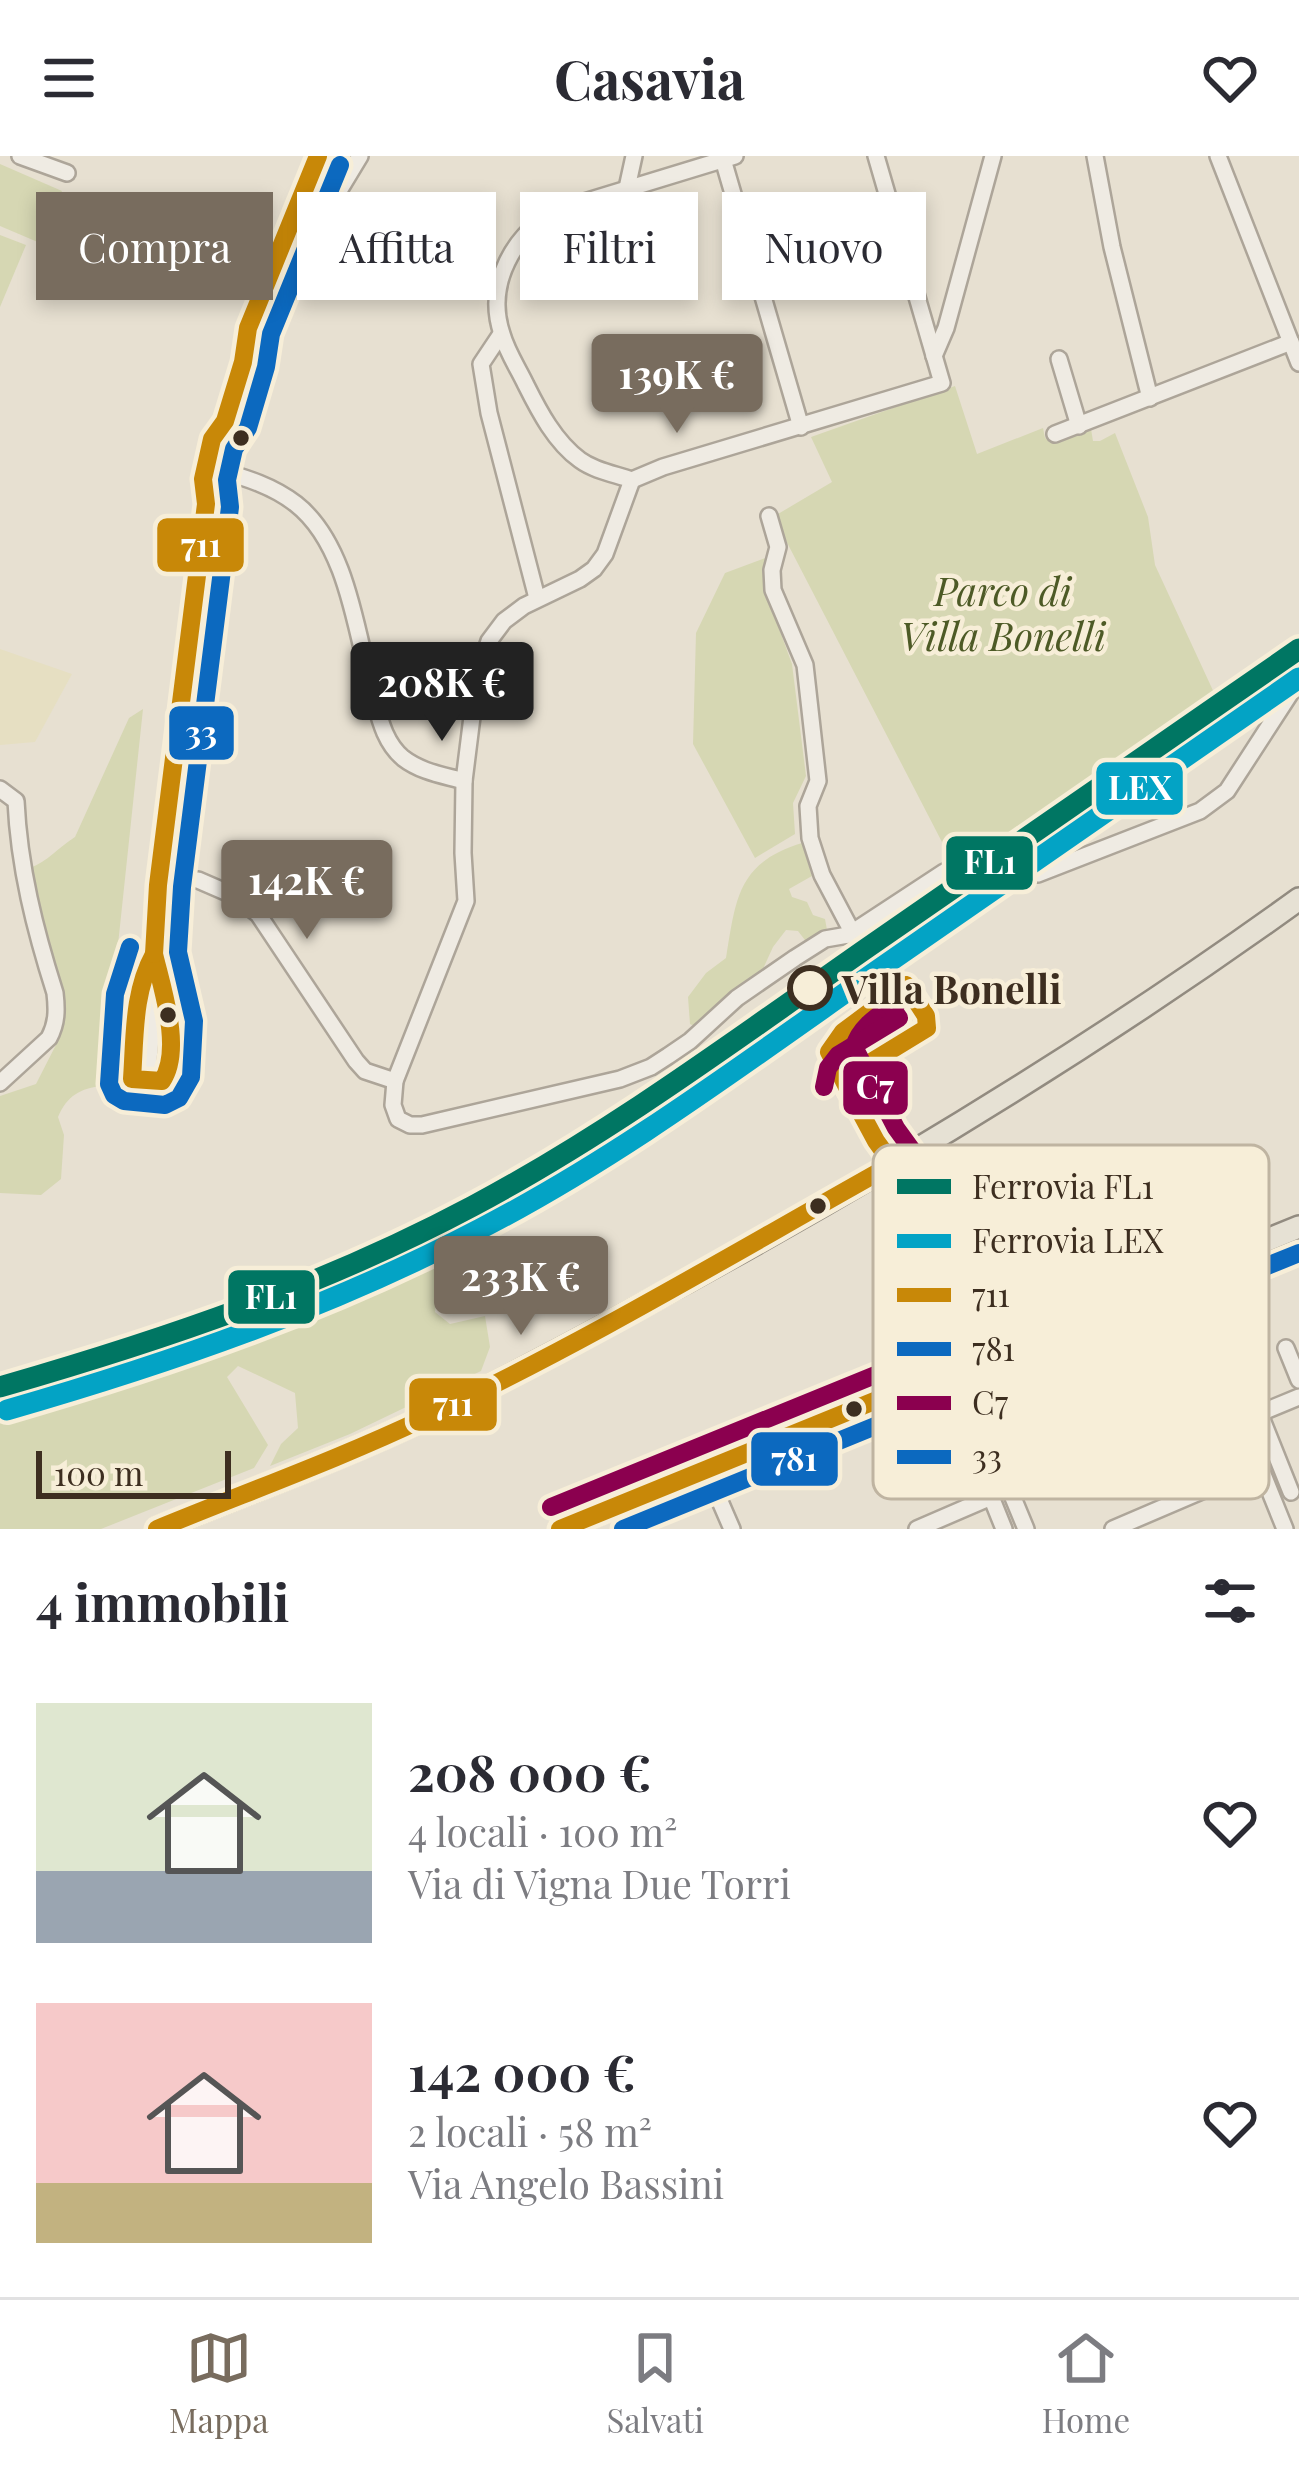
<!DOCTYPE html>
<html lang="it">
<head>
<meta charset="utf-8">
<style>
	:root { --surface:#fff; --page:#f2f2f3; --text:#2b2b33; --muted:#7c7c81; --line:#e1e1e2; --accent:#786c5e }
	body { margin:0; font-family:"Playfair Display",serif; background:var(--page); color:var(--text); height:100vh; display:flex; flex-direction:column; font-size:45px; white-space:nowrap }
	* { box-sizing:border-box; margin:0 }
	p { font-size:39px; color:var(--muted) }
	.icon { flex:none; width:66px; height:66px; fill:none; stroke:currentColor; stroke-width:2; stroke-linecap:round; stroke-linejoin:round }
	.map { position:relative; height:1373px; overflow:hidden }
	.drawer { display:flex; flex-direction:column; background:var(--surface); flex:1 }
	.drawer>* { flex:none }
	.hud { position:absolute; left:36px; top:36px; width:1227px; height:108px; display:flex; gap:24px }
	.scale { position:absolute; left:36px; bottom:30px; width:195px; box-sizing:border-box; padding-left:12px; border:6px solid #3d2e20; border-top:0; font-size:33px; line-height:42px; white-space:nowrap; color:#3d2e20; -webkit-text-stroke:9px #f7eed8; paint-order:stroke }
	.price { position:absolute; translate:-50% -102px; padding:0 27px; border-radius:12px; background:var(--accent); color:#fff; font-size:39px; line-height:78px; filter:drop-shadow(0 3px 6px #0008) }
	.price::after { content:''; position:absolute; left:50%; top:72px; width:36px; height:27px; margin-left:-18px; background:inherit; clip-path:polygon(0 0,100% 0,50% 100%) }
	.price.current { background:#222; color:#fff }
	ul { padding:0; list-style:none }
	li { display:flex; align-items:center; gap:36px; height:300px; padding:0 36px }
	li span { display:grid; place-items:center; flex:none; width:336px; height:240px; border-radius:0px; color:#555 }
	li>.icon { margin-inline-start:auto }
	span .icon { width:144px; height:144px; fill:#fffc; stroke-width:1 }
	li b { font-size:51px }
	h2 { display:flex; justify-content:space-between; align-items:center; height:144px; padding:0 36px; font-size:51px }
	.tag { padding:0 42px; border-radius:0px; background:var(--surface); box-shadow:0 6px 18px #0003; font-size:42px; line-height:108px }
	.tag.current { background:var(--accent); color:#fff }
	header { display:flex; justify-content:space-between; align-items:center; height:156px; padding:0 36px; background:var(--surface); font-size:54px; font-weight:700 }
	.dock { display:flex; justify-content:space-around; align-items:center; height:168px; border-top:3px solid var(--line); background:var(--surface); font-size:33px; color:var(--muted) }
	.dock a { display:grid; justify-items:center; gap:6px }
	.dock .current { color:var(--accent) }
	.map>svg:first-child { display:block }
	.farmland { fill:#e6dfc2 }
	.green { fill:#d6d7b3 }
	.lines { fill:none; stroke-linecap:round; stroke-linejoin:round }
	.minor-casing { stroke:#ada599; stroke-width:20 }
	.major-casing { stroke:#928b80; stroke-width:26 }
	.minor { stroke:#efebe3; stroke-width:15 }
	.major { stroke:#e6e1d4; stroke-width:21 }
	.bus-1-casing { stroke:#f7eed8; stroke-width:27 }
	.bus-2-casing { stroke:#f7eed8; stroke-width:27 }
	.bus-3-casing { stroke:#f7eed8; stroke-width:27 }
	.bus-4-casing { stroke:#f7eed8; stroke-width:27 }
	.bus-1 { stroke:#c88808; stroke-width:18 }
	.bus-2 { stroke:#0c69bf; stroke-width:18 }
	.bus-3 { stroke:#8b004f; stroke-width:18 }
	.bus-4 { stroke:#0c69bf; stroke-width:18 }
	.rail-1-casing { stroke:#f7eed8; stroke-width:30 }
	.rail-2-casing { stroke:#f7eed8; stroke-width:30 }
	.rail-1 { stroke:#007663; stroke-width:21 }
	.rail-2 { stroke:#03a3c5; stroke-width:21 }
	.bus-dot { fill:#3d2e20; stroke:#f7eed8; stroke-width:4.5 }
	.stop-dot { fill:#f7eed8; stroke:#3d2e20; stroke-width:6 }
	.labels { text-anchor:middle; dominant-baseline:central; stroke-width:9; stroke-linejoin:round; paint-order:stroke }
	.park-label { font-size:39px; font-style:italic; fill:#4d5a26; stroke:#f7eed8 }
	.stop-label { font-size:39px; font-weight:bold; fill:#3d2e20; stroke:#f7eed8; text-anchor:start }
	.key { fill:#f7eed8; stroke:#bfb4a1; stroke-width:3 }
	.key-label { font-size:33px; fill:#3d2e20 }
	.line-badge { stroke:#f7eed8; stroke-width:4.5 }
	.badge-label { font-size:33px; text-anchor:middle; font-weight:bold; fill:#fff }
</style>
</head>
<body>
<header><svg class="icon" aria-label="menu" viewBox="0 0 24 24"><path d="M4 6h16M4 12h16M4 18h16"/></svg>Casavia<svg class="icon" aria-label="heart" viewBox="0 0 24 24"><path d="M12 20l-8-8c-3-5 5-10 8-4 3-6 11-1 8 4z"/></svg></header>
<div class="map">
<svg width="1299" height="1373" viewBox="0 0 1299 1373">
	<rect width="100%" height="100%" fill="#e7e0d1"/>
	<polygon class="farmland" points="0,493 72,518 35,586 0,589"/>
	<g class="green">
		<polygon points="0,8 62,35 40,87 0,70"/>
		<polygon points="0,79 26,89 0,151"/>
		<polygon points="955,230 977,298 1043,272 1045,282 1055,287 1091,273 1093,285 1100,285 1115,277 1148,361 1155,409 1216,541 958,717 780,373 778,358 832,326 811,281"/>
		<polygon points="768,401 765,434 792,508 806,620 793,647 795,678 755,702 693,588 696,477 725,417"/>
		<path d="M143 553 103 930C80 932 67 940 58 961L64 979 61 1023 41 1039 0 1037V940L36 928 61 879 63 852 32 741 30 712C47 706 59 691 75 681L129 562Z"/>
		<path d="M802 687 812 720 789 733 792 741 807 746 813 759 825 763 827 774 808 788 798 775 786 774 773 791 762 815 698 872 690 868 688 841 706 817 726 802C736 743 737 707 802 687Z"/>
		<polygon points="458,1087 469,1090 476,1099 466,1106 449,1111 437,1140 435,1156 450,1168 485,1160 490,1191 481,1215 350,1278 270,1310 281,1288 298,1272 295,1237 238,1210 227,1221 268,1289 254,1312 101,1373 0,1373 0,1252 179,1199 343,1137"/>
	</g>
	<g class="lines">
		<g class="minor-casing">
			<g id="minor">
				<polyline points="20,0 67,17"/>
				<polyline points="722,0 801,271"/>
				<polyline points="1095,0 1112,91 1150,242"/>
				<polyline points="1218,0 1299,207"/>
				<polyline points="627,32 634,0"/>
				<polyline points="501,178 481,208 489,257 537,442"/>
				<polyline points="934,200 946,172 993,0"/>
				<polyline points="1059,203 1079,270"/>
				<polyline points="245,204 260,185 308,86 360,0"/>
				<polyline points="1055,278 1291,186"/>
				<path d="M219 314C246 322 273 330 296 348 347 388 356 475 372 535 379 559 383 585 403 602 421 616 443 619 464 625"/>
				<polyline points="632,324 605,398 594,413 580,423 524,450 504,465 489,485 477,521 464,625 463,697 466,745 395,925 393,949 398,963 410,969 422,969 620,923 651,911 668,900 690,885 737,842 795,802 825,783 848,779 944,716"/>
				<polyline points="632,324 663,311 942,227 876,0"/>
				<path d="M632 324C615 318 595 315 580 304 555 286 539 255 526 229 518 212 507 196 502 178 485 128 514 77 558 54L735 0"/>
				<path d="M207 345C219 319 226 294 225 265"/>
				<polyline points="769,360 778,391 772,414 773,434 805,509 818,625 808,650 810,682 822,719 850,772 848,779"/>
				<path d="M0 633 16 645C19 711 35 774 55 837 57 854 57 867 49 882L0 927"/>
				<polyline points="1038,718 1200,655 1227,635 1299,524"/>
				<polyline points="198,724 235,740 258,758 356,905 365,915 395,925"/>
				<path d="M154 798C133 829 135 886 132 923L147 924 158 811 154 798 158 729 206 348 203 323 212 283 225 265 243 206 248 172 318 0"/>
				<polyline points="893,1008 909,1031 980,1202"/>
				<polyline points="1182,1118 1285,1373"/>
				<polyline points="1286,1192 1299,1224"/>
				<polyline points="959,1211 1026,1373"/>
				<polyline points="942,1219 1004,1373"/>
				<polyline points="706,1313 732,1373"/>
				<polyline points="1006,1325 1229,1230"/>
				<polyline points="1291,1336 1261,1261 1265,1255 1299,1241"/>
				<polyline points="917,1373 991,1341"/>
				<polyline points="1113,1373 1260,1310"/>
			</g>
		</g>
		<g class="major-casing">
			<g id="major">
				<path d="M157 1373C246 1337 338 1303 425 1262 516 1219 603 1171 691 1123 901 1008 1105 883 1299 743"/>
				<polyline points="560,1373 1299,1071"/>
			</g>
		</g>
		<use href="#minor" class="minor"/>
		<use href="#major" class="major"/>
		<g class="bus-1-casing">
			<g id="bus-1">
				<path d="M154 798C162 832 183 894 162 925L132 923C135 880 133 836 154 798Z"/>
				<polyline points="154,798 158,729 206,348 203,323 212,283 225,265 243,206 248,172 318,0"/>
				<polygon points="906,829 926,860 927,872 855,916 850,922 848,933 829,896 843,876"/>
				<path d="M157 1373C247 1336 339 1303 427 1261 587 1186 739 1094 893 1008"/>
				<polyline points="560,1373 980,1202 909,1031 876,985 848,933"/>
			</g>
		</g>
		<g class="bus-2-casing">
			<polyline id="bus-2" points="623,1373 1299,1097"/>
		</g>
		<g class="bus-3-casing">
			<g id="bus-3">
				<path d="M899 845C881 858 860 869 854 891L896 972 930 1019 1002 1193"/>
				<polyline points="824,931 828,912 838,899 899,862 880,834"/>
				<polyline points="551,1351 971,1180"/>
			</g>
		</g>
		<g class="bus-4-casing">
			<polyline id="bus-4" points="130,791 115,838 109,928 114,939 124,945 165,949 179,942 191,921 194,865 178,796 182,731 230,351 227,324 234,293 248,272 266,211 271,178 340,9"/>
		</g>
		<use href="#bus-1" class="bus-1"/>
		<use href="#bus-2" class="bus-2"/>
		<use href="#bus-3" class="bus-3"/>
		<use href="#bus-4" class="bus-4"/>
		<g class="rail-1-casing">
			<path id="rail-1" d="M0 1231C163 1184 323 1130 473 1050 612 976 738 882 867 792 1010 692 1155 593 1299 493"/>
		</g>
		<g class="rail-2-casing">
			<path id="rail-2" d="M7 1254C170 1207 329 1152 480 1073 622 1000 751 902 882 811 1020 714 1160 619 1299 522"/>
		</g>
		<use href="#rail-1" class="rail-1"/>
		<use href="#rail-2" class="rail-2"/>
	</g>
	<g class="bus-dot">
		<circle cx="241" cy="282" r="10"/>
		<circle cx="168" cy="859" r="10"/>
		<circle cx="818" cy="1050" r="10"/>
		<circle cx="854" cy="1253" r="10"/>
	</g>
	<circle class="stop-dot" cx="810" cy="832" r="20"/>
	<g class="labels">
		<g class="park-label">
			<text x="1003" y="434">Parco di<tspan x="1003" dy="45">Villa Bonelli</tspan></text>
		</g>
		<g class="stop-label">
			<text x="842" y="832">Villa Bonelli</text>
		</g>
	</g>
	<rect x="873" y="989" width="396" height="354" rx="18" class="key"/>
	<rect x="897" y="1023" width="54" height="15" fill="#007663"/>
	<rect x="897" y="1078" width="54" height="14" fill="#03a3c5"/>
	<rect x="897" y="1132" width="54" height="14" fill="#c88808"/>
	<rect x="897" y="1186" width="54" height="14" fill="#0c69bf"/>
	<rect x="897" y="1240" width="54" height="14" fill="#8b004f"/>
	<rect x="897" y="1294" width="54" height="14" fill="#0c69bf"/>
	<g class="key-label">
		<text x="972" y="1043">Ferrovia FL1</text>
		<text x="972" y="1097">Ferrovia LEX</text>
		<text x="972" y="1151">711</text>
		<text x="972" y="1205">781</text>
		<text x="972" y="1259">C7</text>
		<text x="972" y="1313">33</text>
	</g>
	<g class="line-badge">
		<rect x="155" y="360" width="91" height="58" rx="12" fill="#c88808"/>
		<rect x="167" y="548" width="69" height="58" rx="12" fill="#0c69bf"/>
		<rect x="1094" y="604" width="91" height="57" rx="12" fill="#03a3c5"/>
		<rect x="944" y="678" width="91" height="58" rx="12" fill="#007663"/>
		<rect x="841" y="903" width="69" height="58" rx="12" fill="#8b004f"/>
		<rect x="226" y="1112" width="91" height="58" rx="12" fill="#007663"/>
		<rect x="407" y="1220" width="92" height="57" rx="12" fill="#c88808"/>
		<rect x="749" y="1274" width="91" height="58" rx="12" fill="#0c69bf"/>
	</g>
	<g class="badge-label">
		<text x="201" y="401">711</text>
		<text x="201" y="589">33</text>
		<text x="1140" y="644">LEX</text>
		<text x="990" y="718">FL1</text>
		<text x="875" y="943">C7</text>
		<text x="271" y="1153">FL1</text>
		<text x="453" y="1260">711</text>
		<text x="794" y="1315">781</text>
	</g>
</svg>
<div class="scale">100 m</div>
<b class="price" style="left:677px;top:280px">139K €</b>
<b class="price current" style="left:442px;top:588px">208K €</b>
<b class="price" style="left:307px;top:786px">142K €</b>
<b class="price" style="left:521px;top:1182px">233K €</b>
<div class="hud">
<a class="tag current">Compra</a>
<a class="tag">Affitta</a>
<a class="tag">Filtri</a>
<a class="tag">Nuovo</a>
</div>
</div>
<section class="drawer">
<h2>4 immobili<svg class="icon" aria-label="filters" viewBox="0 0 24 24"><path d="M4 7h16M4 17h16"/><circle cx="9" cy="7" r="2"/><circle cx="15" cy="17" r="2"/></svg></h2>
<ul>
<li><span style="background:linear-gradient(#dfe7d0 70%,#9aa5b1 0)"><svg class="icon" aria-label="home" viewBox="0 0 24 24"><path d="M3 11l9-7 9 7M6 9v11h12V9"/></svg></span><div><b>208 000 €</b><p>4 locali · 100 m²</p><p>Via di Vigna Due Torri</p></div><svg class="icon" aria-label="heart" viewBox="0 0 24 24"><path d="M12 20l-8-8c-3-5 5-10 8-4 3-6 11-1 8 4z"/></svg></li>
<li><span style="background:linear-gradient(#f6c9c9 75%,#c2b280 0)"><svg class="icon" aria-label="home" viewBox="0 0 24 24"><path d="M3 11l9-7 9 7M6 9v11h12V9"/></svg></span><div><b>142 000 €</b><p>2 locali · 58 m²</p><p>Via Angelo Bassini</p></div><svg class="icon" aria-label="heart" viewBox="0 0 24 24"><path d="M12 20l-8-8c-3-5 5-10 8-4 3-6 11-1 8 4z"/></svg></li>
</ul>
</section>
<nav class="dock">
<a class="current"><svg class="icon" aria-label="map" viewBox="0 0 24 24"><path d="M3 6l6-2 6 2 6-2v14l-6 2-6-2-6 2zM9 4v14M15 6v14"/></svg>Mappa</a>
<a><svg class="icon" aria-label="saved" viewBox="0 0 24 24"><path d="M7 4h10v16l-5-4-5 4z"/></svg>Salvati</a>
<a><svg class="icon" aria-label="home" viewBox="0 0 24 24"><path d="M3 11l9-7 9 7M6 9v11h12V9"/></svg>Home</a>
</nav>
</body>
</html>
